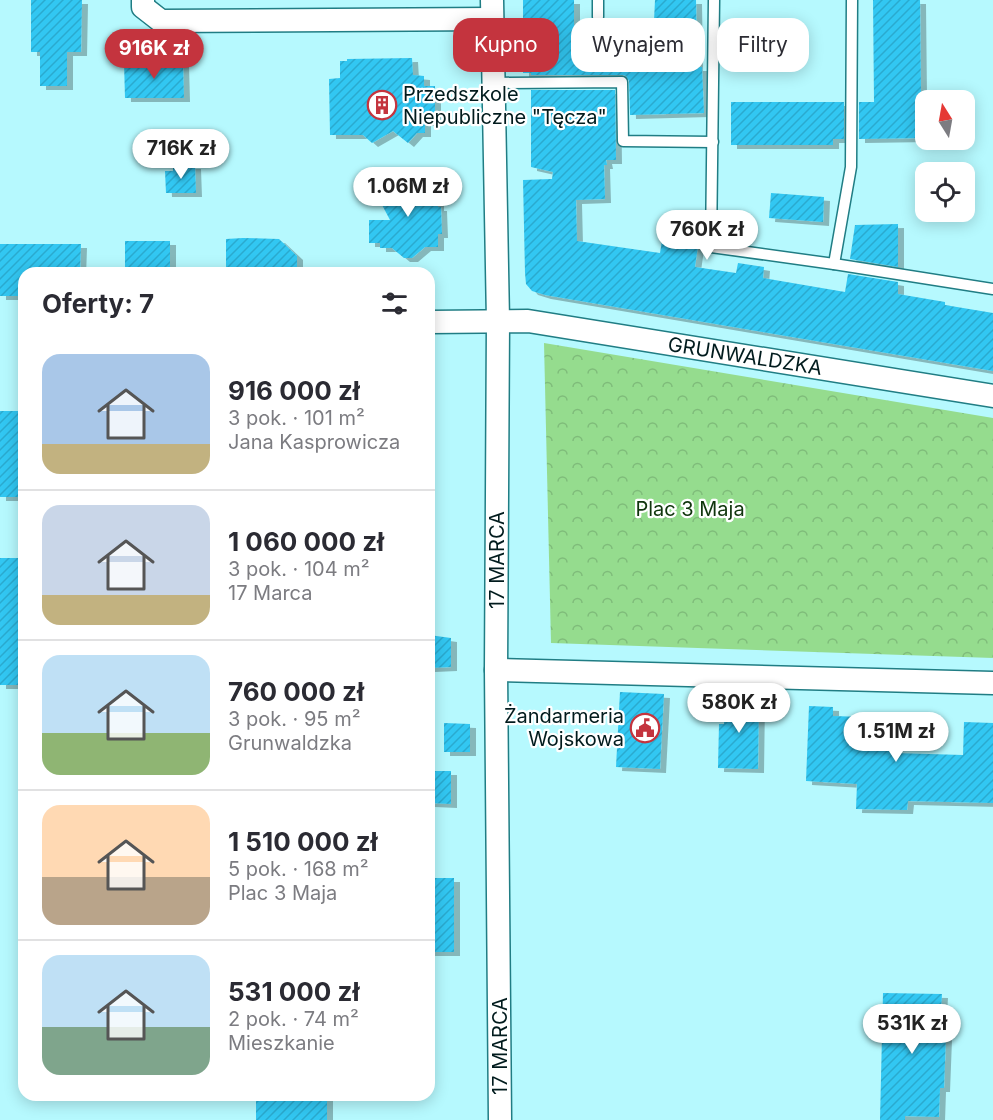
<!DOCTYPE html>
<html lang="pl">
<head>
<meta charset="utf-8">
<style>
	:root { --surface:#fff; --page:#f2f2f3; --text:#2b2b33; --muted:#7c7c81; --line:#e1e1e2; --accent:#c4343e }
	body { margin:0; font-family:Inter,sans-serif; background:var(--page); color:var(--text); height:100vh; display:flex; flex-direction:column; font-size:22px; white-space:nowrap }
	* { box-sizing:border-box; margin:0 }
	p { font-size:20px; color:var(--muted) }
	.icon { flex:none; width:33px; height:33px; fill:none; stroke:currentColor; stroke-width:2; stroke-linecap:round; stroke-linejoin:round }
	.map { position:relative; flex:1; overflow:hidden }
	.details { position:absolute; left:18px; top:267px; width:417px; height:834px; display:flex; flex-direction:column; background:var(--surface); border-radius:18px; box-shadow:0 3px 15px #0003 }
	.details>* { flex:none }
	.hud { position:absolute; left:453px; top:18px; width:450px; height:54px; display:flex; gap:12px }
	.needle { width:39px; rotate:349deg }
	.fabs { position:absolute; left:915px; top:90px; display:grid; gap:12px }
	.fabs a { display:grid; place-items:center; width:60px; height:60px; border-radius:12px; background:var(--surface); box-shadow:0 3px 15px #0003; font-size:30px }
	.price { position:absolute; translate:-50% -51px; padding:0 14px; border-radius:21px; background:#fff; color:#222; font-size:20px; line-height:39px; filter:drop-shadow(0 2px 3px #0008) }
	.price::after { content:''; position:absolute; left:50%; top:36px; width:18px; height:14px; margin-left:-9px; background:inherit; clip-path:polygon(0 0,100% 0,50% 100%) }
	.price.active { background:var(--accent); color:#fff }
	ul { padding:0; list-style:none }
	li { display:flex; align-items:center; gap:18px; height:150px; padding:0 24px }
	li+li { border-top:2px solid var(--line) }
	li span { display:grid; place-items:center; flex:none; width:168px; height:120px; border-radius:18px; color:#555 }
	li>.icon { margin-inline-start:auto }
	span .icon { width:72px; height:72px; fill:#fffc; stroke-width:1 }
	li b { font-size:26px }
	h2 { display:flex; justify-content:space-between; align-items:center; height:72px; padding:0 24px; font-size:26px }
	.pill { padding:0 21px; border-radius:18px; background:var(--surface); box-shadow:0 3px 15px #0003; font-size:21px; line-height:54px }
	.pill.active { background:var(--accent); color:#fff }
	.map>svg:first-child { display:block }
	.park { fill:url(#park-crowns) }
	.building { fill:url(#building-hatch); filter:url(#shadow) }
	.lines { fill:none; stroke-linecap:round; stroke-linejoin:round }
	.lane-casing { stroke:#207d84; stroke-width:13 }
	.street-casing { stroke:#207d84; stroke-width:25 }
	.lane { stroke:#fff; stroke-width:10 }
	.street { stroke:#fff; stroke-width:22 }
	.labels { text-anchor:middle; dominant-baseline:central; stroke-width:4.5; stroke-linejoin:round; paint-order:stroke }
	.poi-label { font-size:20px; fill:#011b1d; stroke:#fff; text-anchor:start }
	.street-label { font-size:20px; fill:#011b1d; stroke:#fff }
	.park-label { font-size:20px; fill:#10350d; stroke:#fff }
</style>
</head>
<body>
<div class="map">
<svg width="993" height="1120" viewBox="0 0 993 1120">
	<defs>
		<pattern id="park-crowns" width="20" height="18" patternUnits="userSpaceOnUse" patternTransform="scale(1.5)"><rect width="20" height="18" fill="#95dc8e"/><path d="M2 6a3 3 0 1 1 6 0M12 15a3 3 0 1 1 6 0" fill="none" stroke="#7fbc7a"/></pattern>
		<pattern id="building-hatch" width="6" height="6" patternUnits="userSpaceOnUse" patternTransform="scale(1.5)"><rect width="6" height="6" fill="#31c7f2"/><path d="M-1 1l2-2M0 6l6-6M5 7l2-2" fill="none" stroke="#2aaacf"/></pattern>
		<filter id="shadow"><feDropShadow dx="6" dy="4" stdDeviation="0" flood-color="#0004"/></filter>
	</defs>
	<rect width="100%" height="100%" fill="#b6f9fe"/>
	<polygon class="park" points="544,343 993,418 993,658 551,643"/>
	<g class="building">
		<polygon points="31,0 82,0 81,52 67,52 67,86 40,86 40,52 31,52"/>
		<polygon points="523,0 574,0 574,25 577,27 578,45 653,42 655,0 696,0 697,67 702,67 704,113 630,115 629,81 626,76 623,75 531,75 531,73 523,73"/>
		<polygon points="873,0 920,0 921,94 923,96 924,138 859,139 859,102 874,102"/>
		<polygon points="412,58 413,75 424,76 424,86 435,86 435,122 425,122 425,133 417,133 408,143 393,131 372,143 363,135 330,135 329,79 340,78 340,61 347,61 347,59"/>
		<polygon points="183,61 184,98 125,98 124,62"/>
		<polygon points="531,90 615,90 616,160 606,160 607,165 604,165 605,199 576,200 577,241 660,253 666,215 697,219 699,239 695,267 736,273 738,263 764,267 763,278 845,292 848,274 898,282 898,294 945,302 945,305 993,313 993,371 545,295 532,291 526,284 525,273 523,180 552,179 553,172 531,167"/>
		<polygon points="731,102 844,102 844,139 833,139 833,145 731,145"/>
		<polygon points="173,165 195,165 196,193 166,193 165,171 173,171"/>
		<polygon points="438,182 438,207 441,207 442,234 438,234 438,247 425,247 412,258 404,258 392,248 380,248 380,243 369,243 369,220 390,220 371,184"/>
		<polygon points="771,193 824,197 823,222 769,218"/>
		<polygon points="898,224 898,267 850,259 855,225"/>
		<polygon points="243,238 279,239 297,256 297,273 226,273 226,239"/>
		<rect x="125" y="241" width="45" height="32"/>
		<polygon points="0,244 81,244 80,273 24,273 24,296 0,296"/>
		<rect x="0" y="411" width="24" height="86"/>
		<rect x="0" y="558" width="24" height="127"/>
		<polygon points="429,635 451,638 451,667 429,668"/>
		<polygon points="620,692 664,694 660,769 616,767"/>
		<polygon points="724,696 759,697 758,769 718,768 719,724 724,724"/>
		<polygon points="809,706 833,707 833,716 895,718 894,753 963,755 964,722 993,723 993,803 908,801 907,810 856,809 857,784 806,781"/>
		<polygon points="444,723 470,724 470,752 444,752"/>
		<polygon points="429,771 451,771 451,804 429,803"/>
		<rect x="429" y="878" width="25" height="74"/>
		<polygon points="883,993 942,994 941,1009 947,1010 944,1088 940,1088 939,1117 905,1116 905,1120 880,1120"/>
		<rect x="256" y="1095" width="71" height="25"/>
	</g>
	<g class="lines">
		<g class="lane-casing">
			<g id="lane">
				<polyline points="598,0 598,17"/>
				<polyline points="714,0 711,247 834,264 993,289"/>
				<polyline points="493,83 622,82 623,141 713,142"/>
				<polyline points="834,264 851,167 852,0"/>
			</g>
		</g>
		<g class="street-casing">
			<g id="street">
				<polyline points="143,0 143,7 161,21 491,19"/>
				<polyline points="492,0 498,321 496,670 500,1120"/>
				<polyline points="429,322 528,321 993,396"/>
				<polyline points="496,670 993,683"/>
			</g>
		</g>
		<use href="#lane" class="lane"/>
		<use href="#street" class="street"/>
	</g>
	<defs>
		<g id="building-ring" transform="scale(1.5)"><circle r="9.5" fill="#fff" stroke="#c4343e" stroke-width="1.5"/><path d="M-4-6H4V6H1V3H-1V6H-4ZM-2.5-4.3h1.7v1.8h-1.7ZM.8-4.3h1.7v1.8H.8ZM-2.5-1h1.7V.8h-1.7ZM.8-1h1.7V.8H.8Z" fill="#c4343e"/></g>
		<g id="civic-ring" transform="scale(1.5)"><circle r="9.5" fill="#fff" stroke="#c4343e" stroke-width="1.5"/><path d="M-.6-6.5H3V-4.5H.6V-3L4-1V1h2V6H-6V1h2V-1L-.6-3ZM-1.2 2.5V6h2.4V2.5Z" fill="#c4343e"/></g>
	</defs>
	<g fill-rule="evenodd">
		<use href="#building-ring" x="382" y="105"/>
		<use href="#civic-ring" x="645" y="728"/>
	</g>
	<g class="labels">
		<g class="poi-label">
			<text x="403" y="94">Przedszkole<tspan x="403" dy="23">Niepubliczne "Tęcza"</tspan></text>
			<text x="624" y="716" text-anchor="end">Żandarmeria<tspan x="624" dy="23">Wojskowa</tspan></text>
		</g>
		<g class="street-label">
			<text transform="translate(745 356) rotate(9)">GRUNWALDZKA</text>
			<text transform="translate(497 560) rotate(-90)">17 MARCA</text>
			<text transform="translate(500 1046) rotate(-90)">17 MARCA</text>
		</g>
		<g class="park-label">
			<text x="690" y="509">Plac 3 Maja</text>
		</g>
	</g>
</svg>
<div class="fabs">
<a><svg class="needle" viewBox="-14 -14 28 28"><path d="M0-13l5 13h-10z" fill="#e53935"/><path d="M0 13l5-13h-10z" fill="#7c7c81"/></svg></a>
<a><svg class="icon" aria-label="locate" viewBox="0 0 24 24"><circle cx="12" cy="12" r="6"/><path d="M12 2v4M12 18v4M2 12h4M18 12h4"/></svg></a>
</div>
<b class="price active" style="left:154px;top:80px">916K zł</b>
<b class="price" style="left:181px;top:180px">716K zł</b>
<b class="price" style="left:408px;top:218px">1.06M zł</b>
<b class="price" style="left:707px;top:261px">760K zł</b>
<b class="price" style="left:739px;top:734px">580K zł</b>
<b class="price" style="left:896px;top:763px">1.51M zł</b>
<b class="price" style="left:912px;top:1055px">531K zł</b>
<div class="hud">
<a class="pill active">Kupno</a>
<a class="pill">Wynajem</a>
<a class="pill">Filtry</a>
</div>
<section class="details">
<h2>Oferty: 7<svg class="icon" aria-label="filters" viewBox="0 0 24 24"><path d="M4 7h16M4 17h16"/><circle cx="9" cy="7" r="2"/><circle cx="15" cy="17" r="2"/></svg></h2>
<ul>
<li><span style="background:linear-gradient(#a9c7e8 75%,#c2b280 0)"><svg class="icon" aria-label="home" viewBox="0 0 24 24"><path d="M3 11l9-7 9 7M6 9v11h12V9"/></svg></span><div><b>916 000 zł</b><p>3 pok. · 101 m²</p><p>Jana Kasprowicza</p></div></li>
<li><span style="background:linear-gradient(#c9d6e8 75%,#c2b280 0)"><svg class="icon" aria-label="home" viewBox="0 0 24 24"><path d="M3 11l9-7 9 7M6 9v11h12V9"/></svg></span><div><b>1 060 000 zł</b><p>3 pok. · 104 m²</p><p>17 Marca</p></div></li>
<li><span style="background:linear-gradient(#bfe0f5 65%,#8fb573 0)"><svg class="icon" aria-label="home" viewBox="0 0 24 24"><path d="M3 11l9-7 9 7M6 9v11h12V9"/></svg></span><div><b>760 000 zł</b><p>3 pok. · 95 m²</p><p>Grunwaldzka</p></div></li>
<li><span style="background:linear-gradient(#ffd9b3 60%,#b9a48a 0)"><svg class="icon" aria-label="home" viewBox="0 0 24 24"><path d="M3 11l9-7 9 7M6 9v11h12V9"/></svg></span><div><b>1 510 000 zł</b><p>5 pok. · 168 m²</p><p>Plac 3 Maja</p></div></li>
<li><span style="background:linear-gradient(#bfe0f5 60%,#7fa58c 0)"><svg class="icon" aria-label="home" viewBox="0 0 24 24"><path d="M3 11l9-7 9 7M6 9v11h12V9"/></svg></span><div><b>531 000 zł</b><p>2 pok. · 74 m²</p><p>Mieszkanie</p></div></li>
</ul>
</section>
</div>
</body>
</html>
